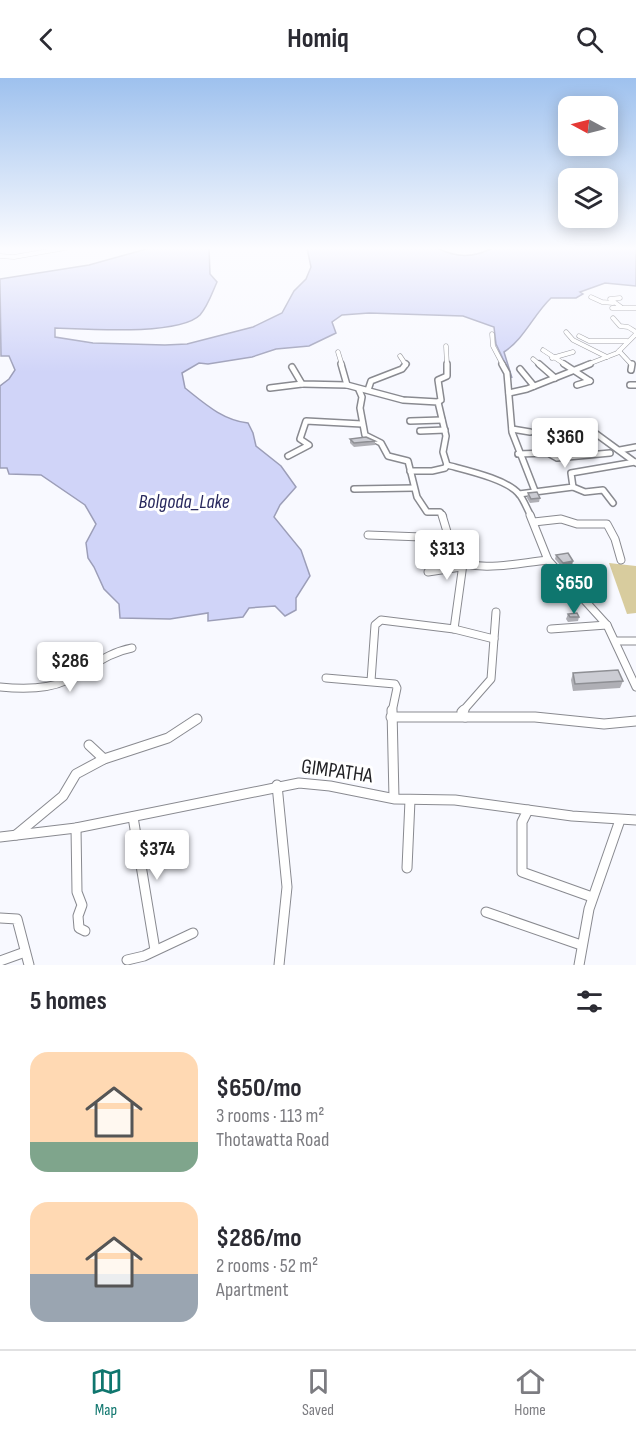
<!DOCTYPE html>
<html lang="en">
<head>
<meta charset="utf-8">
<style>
	:root { --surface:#fff; --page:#f7f7f7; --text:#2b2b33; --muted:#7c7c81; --line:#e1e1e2; --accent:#0f766e }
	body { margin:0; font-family:"Sofia Sans Condensed",sans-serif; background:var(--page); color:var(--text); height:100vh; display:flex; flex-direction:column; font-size:22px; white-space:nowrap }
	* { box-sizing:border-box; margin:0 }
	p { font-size:20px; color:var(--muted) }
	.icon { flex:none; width:33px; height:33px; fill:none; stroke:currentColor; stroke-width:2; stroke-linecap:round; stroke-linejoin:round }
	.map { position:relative; height:887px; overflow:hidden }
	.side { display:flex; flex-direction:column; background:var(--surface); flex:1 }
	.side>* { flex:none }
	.needle { width:39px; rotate:277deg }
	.tools { position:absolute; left:558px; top:18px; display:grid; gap:12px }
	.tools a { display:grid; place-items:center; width:60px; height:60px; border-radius:12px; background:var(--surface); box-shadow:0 3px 15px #0003; font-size:30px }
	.price { position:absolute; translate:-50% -51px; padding:0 14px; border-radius:6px; background:#fff; color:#222; font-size:20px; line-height:39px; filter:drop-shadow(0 2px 3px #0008) }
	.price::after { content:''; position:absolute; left:50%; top:36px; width:18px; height:14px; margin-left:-9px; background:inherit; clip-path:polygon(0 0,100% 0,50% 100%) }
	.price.current { background:var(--accent); color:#fff }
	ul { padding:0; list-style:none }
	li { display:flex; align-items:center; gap:18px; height:150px; padding:0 30px }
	li span { display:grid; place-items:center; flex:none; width:168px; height:120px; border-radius:18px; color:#555 }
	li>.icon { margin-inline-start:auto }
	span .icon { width:72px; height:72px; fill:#fffc; stroke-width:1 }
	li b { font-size:26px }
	h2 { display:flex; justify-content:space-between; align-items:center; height:72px; padding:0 30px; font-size:26px }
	header { display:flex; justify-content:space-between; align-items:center; height:78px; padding:0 30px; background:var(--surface); font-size:27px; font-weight:700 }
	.tab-bar { display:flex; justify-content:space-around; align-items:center; height:84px; border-top:2px solid var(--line); background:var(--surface); font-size:16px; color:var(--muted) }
	.tab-bar a { display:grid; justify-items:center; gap:3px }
	.tab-bar .current { color:var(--accent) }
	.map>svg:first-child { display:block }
	.green { fill:#d8cc9e }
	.water { fill:#d0d4f8; stroke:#9c9eb8; stroke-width:1.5 }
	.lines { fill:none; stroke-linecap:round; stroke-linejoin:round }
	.minor-far3-casing { stroke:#898a90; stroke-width:5 }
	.minor-far2-casing { stroke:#898a90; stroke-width:8 }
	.minor-far1-casing { stroke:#898a90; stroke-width:9 }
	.minor-casing { stroke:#898a90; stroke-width:11 }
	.minor-far3 { stroke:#fff; stroke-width:4 }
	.minor-far2 { stroke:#fff; stroke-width:5 }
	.minor-far1 { stroke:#fff; stroke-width:7 }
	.minor { stroke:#fff; stroke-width:9 }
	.wall { fill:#afafb5 }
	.shaded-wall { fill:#8e8f94 }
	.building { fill:#cbccd3; stroke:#8e8f94; stroke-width:1.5 }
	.labels { text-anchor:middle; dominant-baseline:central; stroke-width:6; stroke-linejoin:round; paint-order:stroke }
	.water-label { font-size:20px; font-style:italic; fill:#28285d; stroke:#fff }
	.near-street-label { font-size:21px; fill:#212124; stroke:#fff }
</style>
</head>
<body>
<header><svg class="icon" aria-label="back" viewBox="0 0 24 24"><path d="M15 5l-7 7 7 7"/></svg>Homiq<svg class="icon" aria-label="search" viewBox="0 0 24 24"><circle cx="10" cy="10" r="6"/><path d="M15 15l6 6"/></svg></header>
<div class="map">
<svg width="636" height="887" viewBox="0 0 636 887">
	<rect width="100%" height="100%" fill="#f8f9ff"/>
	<polygon class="green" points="609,485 636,488 636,535 627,536"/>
	<path class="water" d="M150 170H209L210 196 217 204C212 215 208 228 200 237 179 258 85 251 55 250V259L93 265 165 267 187 266 253 249 282 235 294 213 306 201 311 189 307 170H437C458 180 472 180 493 170H636V208L605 205 580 214 583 216 576 220H551C534 236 524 261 504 274L512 300 496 266 494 249 463 238 369 235 342 237 332 244 336 255 309 268 276 271 252 279 208 286 199 285 182 295 185 310C204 325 222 342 248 345L253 355 256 368 281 388 296 409 280 427 274 439 301 472 310 498 296 520V532L285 538 275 528 249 530 243 539 208 543V535L170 541 120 540 119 526 104 511 94 489 88 480 86 465 96 446 85 427 41 397 9 396 7 390H0V308L9 301 15 292 9 278H1L0 201 89 187Z"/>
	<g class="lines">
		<g class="minor-far3-casing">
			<g id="minor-far3">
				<polyline points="0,178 14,179 65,170"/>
				<polyline points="591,219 602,224 613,225"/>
				<polyline points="620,220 610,221 621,229"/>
				<polyline points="612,230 636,230"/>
				<polyline points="613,240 620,248 628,249 636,254"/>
				<polyline points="566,254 573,262 607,279"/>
				<polyline points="492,256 493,268 503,287"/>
				<polyline points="579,258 589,263 627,263"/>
				<polyline points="446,268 447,287"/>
				<polyline points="543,272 566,287"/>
				<polyline points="619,273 632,287"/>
				<polyline points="338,274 342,287"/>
				<polyline points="400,278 406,287"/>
				<polyline points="552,280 573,274"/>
				<polyline points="533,281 540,287"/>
				<polyline points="586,287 617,275 636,256"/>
			</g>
		</g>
		<g class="minor-far2-casing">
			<g id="minor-far2">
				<polyline points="341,286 347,307"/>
				<polyline points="502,286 507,295 512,354 535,413"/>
				<polyline points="539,286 555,300"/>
				<polyline points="564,286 590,303"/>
				<path d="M292 289 302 306 347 307 403 322 438 324 446 358 443 374 447 387C465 392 507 401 519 416 524 422 527 431 531 438"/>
				<polyline points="520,291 534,308"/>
				<polyline points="631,292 632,286"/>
				<polyline points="577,307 590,303"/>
				<polyline points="630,307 636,307"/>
				<polyline points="270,310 302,306"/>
				<polyline points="359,312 362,319 360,330 365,357 381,365 388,378 408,383 417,419 427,434 440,434 443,438"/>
				<polyline points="368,312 371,303 402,291 406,286"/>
				<polyline points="509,315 527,311 590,286"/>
				<polyline points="438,324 441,322 438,302 447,298 447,286"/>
				<polyline points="410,343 442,342"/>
				<polyline points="512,351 530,354"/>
				<polyline points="420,353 445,352"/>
				<polyline points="581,358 595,355 636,385"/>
				<polyline points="620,372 636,369"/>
				<polyline points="518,376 548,375 557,380 610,375"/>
				<polyline points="288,378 309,367 300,361 306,343 362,346"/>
				<polyline points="410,393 432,393 445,390 447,387"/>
				<polyline points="573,409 585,414 603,412 613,425"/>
				<polyline points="354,411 414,410"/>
				<polyline points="519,416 573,409 571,395 635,384"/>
			</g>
		</g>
		<g class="minor-far1-casing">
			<g id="minor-far1">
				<path d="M442 437 448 457V479C478 496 516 485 548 482"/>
				<polyline points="530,437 548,482 607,547 636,609"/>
				<polyline points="534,444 561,441 577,446 607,446 615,461 621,482"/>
				<polyline points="368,457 422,459 448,457"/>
				<polyline points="428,494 461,489"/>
				<polyline points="454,551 463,486"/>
				<polyline points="551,551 607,547"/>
				<polyline points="616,563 636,563"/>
				<polyline points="326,600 395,606 397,610 392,634"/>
				<polyline points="371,603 375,547 381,542 454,551 494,561"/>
				<path d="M0 609C21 611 46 612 65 603 89 592 105 575 132 570"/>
				<polyline points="462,634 491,601 496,534"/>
			</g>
		</g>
		<g class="minor-casing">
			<g id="minor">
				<polyline points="392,632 394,720"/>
				<polyline points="464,632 462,634 465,639 535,639 604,646 636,643"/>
				<polyline points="391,639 465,639"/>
				<polyline points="89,667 104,681"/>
				<polyline points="277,707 287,809 279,887"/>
				<polyline points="528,732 522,744 522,794 592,819"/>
				<polyline points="133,739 155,872"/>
				<polyline points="76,750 77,814 82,827 78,838 79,850 85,853"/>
				<polyline points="16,757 63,718 76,696 104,681 168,660 197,641"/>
				<polyline points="0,759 76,750 299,705 330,708 395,721 455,722 572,738 636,742"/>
				<polyline points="407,790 410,722"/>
				<polyline points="486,834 581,867"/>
				<polyline points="0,840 17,841 29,887"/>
				<polyline points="127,882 144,878 193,855"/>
				<polyline points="0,883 25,874"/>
				<polyline points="579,887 589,831 620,742"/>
			</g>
		</g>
		<use href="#minor-far3" class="minor-far3"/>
		<use href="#minor-far2" class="minor-far2"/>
		<use href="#minor-far1" class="minor-far1"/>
		<use href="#minor" class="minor"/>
	</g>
	<g class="wall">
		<polygon points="350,361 375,363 375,367 354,369 350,365"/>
		<polygon points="528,415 540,420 539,424 530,425 527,420"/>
		<polygon points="556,477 572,488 562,489 555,481"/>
		<polygon points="568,536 579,539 578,543 568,544 566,541"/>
		<polygon points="573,595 623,603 620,610 573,613 571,602"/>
	</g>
	<polygon class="shaded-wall" points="573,483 572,488 562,489 563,485"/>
	<g class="building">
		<polygon points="366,359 375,363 354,365 350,361"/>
		<polygon points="537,414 540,420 531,421 528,415"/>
		<polygon points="568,475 573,483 563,485 556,477"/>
		<polygon points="577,535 579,539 570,539 568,536"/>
		<polygon points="618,592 623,603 575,606 573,595"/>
	</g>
	<linearGradient id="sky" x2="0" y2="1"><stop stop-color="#9ec1ee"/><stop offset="0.58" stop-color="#fcfcff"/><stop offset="1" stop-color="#fcfcff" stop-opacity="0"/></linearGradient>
	<rect width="636" height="294" fill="url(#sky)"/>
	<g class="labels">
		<g class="water-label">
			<text x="184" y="424">Bolgoda_Lake</text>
		</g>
		<g class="near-street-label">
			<text transform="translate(337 693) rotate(8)">GIMPATHA</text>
		</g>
	</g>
</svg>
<div class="tools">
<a><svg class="needle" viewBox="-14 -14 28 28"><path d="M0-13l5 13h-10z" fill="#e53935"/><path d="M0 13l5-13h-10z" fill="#7c7c81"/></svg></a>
<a><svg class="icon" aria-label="layers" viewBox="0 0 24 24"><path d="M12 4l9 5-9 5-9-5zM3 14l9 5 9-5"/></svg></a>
</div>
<b class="price" style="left:565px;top:391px">$360</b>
<b class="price" style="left:447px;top:503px">$313</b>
<b class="price current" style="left:574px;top:537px">$650</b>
<b class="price" style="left:70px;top:615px">$286</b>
<b class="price" style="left:157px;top:803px">$374</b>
</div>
<section class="side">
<h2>5 homes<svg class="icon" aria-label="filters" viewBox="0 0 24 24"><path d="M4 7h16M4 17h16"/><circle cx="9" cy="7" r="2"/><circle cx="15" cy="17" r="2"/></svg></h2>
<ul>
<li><span style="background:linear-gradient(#ffd9b3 75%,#7fa58c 0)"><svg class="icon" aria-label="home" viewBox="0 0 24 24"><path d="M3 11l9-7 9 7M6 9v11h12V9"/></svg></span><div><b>$650/mo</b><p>3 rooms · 113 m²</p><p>Thotawatta Road</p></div></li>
<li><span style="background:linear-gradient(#ffd9b3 60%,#9aa5b1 0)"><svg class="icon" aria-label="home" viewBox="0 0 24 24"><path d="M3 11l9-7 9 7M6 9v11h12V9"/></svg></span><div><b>$286/mo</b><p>2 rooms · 52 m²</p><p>Apartment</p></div></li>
</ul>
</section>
<nav class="tab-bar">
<a class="current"><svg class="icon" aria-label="map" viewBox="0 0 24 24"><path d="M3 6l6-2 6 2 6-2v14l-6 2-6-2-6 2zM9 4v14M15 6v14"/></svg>Map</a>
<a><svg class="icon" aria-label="saved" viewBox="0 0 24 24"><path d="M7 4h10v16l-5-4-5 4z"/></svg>Saved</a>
<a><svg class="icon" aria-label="home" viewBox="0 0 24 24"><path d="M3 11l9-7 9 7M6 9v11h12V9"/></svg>Home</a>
</nav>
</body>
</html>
